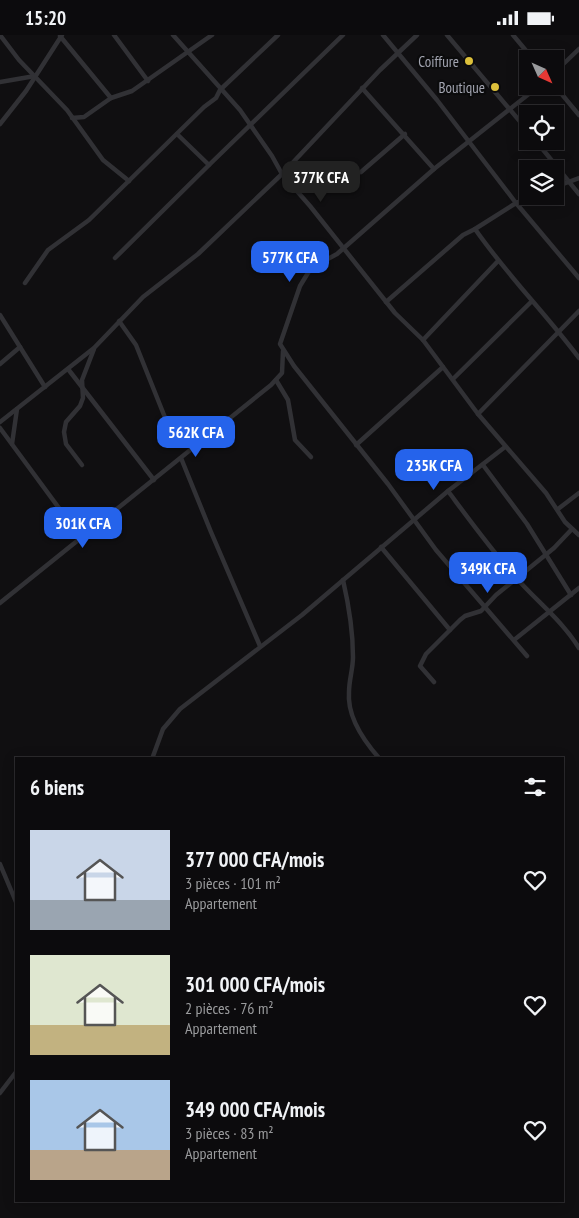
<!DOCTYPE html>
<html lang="fr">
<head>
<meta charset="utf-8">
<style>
	:root { --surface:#0c0b0d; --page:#151416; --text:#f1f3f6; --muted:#9a9b9d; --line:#2c2b2e; --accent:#2563eb }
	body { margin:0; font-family:"PT Sans Narrow",sans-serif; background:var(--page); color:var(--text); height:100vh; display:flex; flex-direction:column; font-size:19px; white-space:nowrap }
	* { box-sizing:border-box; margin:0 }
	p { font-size:16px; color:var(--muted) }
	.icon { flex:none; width:28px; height:28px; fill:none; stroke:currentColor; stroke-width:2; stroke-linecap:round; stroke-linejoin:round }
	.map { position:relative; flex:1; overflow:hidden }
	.details { position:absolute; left:15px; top:722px; width:549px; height:445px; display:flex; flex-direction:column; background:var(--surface); border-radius:0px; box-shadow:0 2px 12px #0003,0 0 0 1px var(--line) }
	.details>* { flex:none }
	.needle { width:32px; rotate:135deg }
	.controls { position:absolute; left:519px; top:15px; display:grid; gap:10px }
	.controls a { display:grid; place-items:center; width:45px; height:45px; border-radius:0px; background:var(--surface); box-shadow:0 2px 12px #0003,0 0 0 1px var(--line); font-size:25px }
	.price { position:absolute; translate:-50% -42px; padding:0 11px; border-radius:10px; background:var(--accent); color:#fff; font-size:16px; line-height:32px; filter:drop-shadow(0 1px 2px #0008) }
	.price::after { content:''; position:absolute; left:50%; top:30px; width:15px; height:11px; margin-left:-8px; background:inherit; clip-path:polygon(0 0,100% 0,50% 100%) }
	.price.current { background:#222; color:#fff }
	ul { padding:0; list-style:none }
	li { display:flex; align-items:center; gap:15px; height:125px; padding:0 15px }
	li span { display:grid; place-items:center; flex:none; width:140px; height:100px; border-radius:0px; color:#555 }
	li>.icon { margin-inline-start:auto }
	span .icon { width:60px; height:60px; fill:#fffc; stroke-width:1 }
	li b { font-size:21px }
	h2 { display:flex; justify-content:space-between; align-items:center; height:60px; padding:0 15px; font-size:21px }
	.status { display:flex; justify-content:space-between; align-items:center; height:35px; padding:0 25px; background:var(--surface); direction:ltr }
	.status svg { height:14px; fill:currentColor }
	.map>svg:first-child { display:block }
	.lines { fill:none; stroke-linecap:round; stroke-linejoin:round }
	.minor { stroke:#313135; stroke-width:4.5 }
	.poi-dot { fill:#ddc03b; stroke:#0b0b0c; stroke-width:2 }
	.labels { text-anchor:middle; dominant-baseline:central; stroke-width:4.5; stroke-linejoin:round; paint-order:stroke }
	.poi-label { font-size:15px; fill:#a2a4b0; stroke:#0b0b0c; text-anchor:end }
</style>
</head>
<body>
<div class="status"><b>15:20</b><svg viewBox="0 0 49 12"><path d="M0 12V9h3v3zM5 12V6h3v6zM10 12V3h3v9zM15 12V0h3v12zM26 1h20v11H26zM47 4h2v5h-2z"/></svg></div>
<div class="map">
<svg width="579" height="1183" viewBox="0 0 579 1183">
	<rect width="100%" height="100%" fill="#100f11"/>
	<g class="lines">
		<g class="minor">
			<polyline points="0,0 19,25 67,75 103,125 129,146"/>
			<polyline points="114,0 148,46"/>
			<polyline points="173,0 240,75 272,121 282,139 310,171 395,278 423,305 478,379 579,276"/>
			<polyline points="383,0 437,65 516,168 532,161"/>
			<polyline points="447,0 528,96"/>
			<polyline points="513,0 533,24"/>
			<polyline points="60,1 111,63"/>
			<polyline points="555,37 579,14"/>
			<polyline points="0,47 35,41"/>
			<polyline points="555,51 579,80"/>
			<polyline points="362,53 434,134"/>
			<polyline points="72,83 84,82 111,63 132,56 212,0"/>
			<polyline points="0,89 26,56 62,0"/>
			<polyline points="177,99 209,130 343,0"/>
			<polyline points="536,106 579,159"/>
			<polyline points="361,137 405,99"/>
			<polyline points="555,152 579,143"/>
			<polyline points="475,194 516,168 579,243"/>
			<polyline points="115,223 209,130"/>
			<polyline points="25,248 48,215 89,185 204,72 216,63 220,55 278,0"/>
			<path d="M386 267 463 200 475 194C507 240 546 279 579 323"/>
			<polyline points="0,280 45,352"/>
			<polyline points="119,286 136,310 166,385"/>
			<polyline points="423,305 498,226"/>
			<polyline points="0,329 20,312"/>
			<polyline points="68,334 154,445"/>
			<polyline points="453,344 532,266"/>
			<polyline points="276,345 288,365 295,405 311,422"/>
			<polyline points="478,379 546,458 565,487 579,500"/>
			<polyline points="0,387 94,313 143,262 198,219 282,139 380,35 417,0"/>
			<polyline points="0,393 81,503"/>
			<polyline points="12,409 17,374"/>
			<polyline points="356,410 443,332"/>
			<polyline points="181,423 211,497 260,611"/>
			<polyline points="82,430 66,409 64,397 66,387 80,371 83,363 82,345 94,314"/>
			<polyline points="483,430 527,489 571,560"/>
			<path d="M448 456C471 487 494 519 520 547 540 569 563 587 579 613"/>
			<polyline points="558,474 579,458"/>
			<polyline points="381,512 450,595"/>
			<path d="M343 545C349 571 353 596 353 622 353 634 349 645 349 657 347 681 364 706 379 723"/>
			<polyline points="0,568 271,350 282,338 283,316"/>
			<polyline points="514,605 579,553"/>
			<polyline points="527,621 436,515 388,449 294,331 280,309 300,251 311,233 337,219 434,134 539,51"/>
			<polyline points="434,647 420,631 426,619 460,585 465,581 481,576 496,560 554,513 572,494"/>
			<polyline points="152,724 163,694 180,674 302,580 448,456 505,412"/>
			<polyline points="0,829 16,867"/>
			<polyline points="0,1058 16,1037"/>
		</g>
	</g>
	<g class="poi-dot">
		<circle cx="469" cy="26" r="5"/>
		<circle cx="495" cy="52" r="5"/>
	</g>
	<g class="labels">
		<g class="poi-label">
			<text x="459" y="26">Coiffure</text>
			<text x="485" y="52">Boutique</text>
		</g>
	</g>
</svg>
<div class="controls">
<a><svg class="needle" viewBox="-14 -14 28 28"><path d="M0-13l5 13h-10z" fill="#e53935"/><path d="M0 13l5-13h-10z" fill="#9a9b9d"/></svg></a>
<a><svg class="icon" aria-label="locate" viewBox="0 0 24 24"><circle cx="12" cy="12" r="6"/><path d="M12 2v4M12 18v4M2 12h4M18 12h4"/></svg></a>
<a><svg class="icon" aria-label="layers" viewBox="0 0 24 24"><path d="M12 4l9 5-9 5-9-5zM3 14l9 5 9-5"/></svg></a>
</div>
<b class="price current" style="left:321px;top:168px">377K CFA</b>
<b class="price" style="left:290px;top:248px">577K CFA</b>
<b class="price" style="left:196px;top:423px">562K CFA</b>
<b class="price" style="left:434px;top:456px">235K CFA</b>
<b class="price" style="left:83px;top:514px">301K CFA</b>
<b class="price" style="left:488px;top:559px">349K CFA</b>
<section class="details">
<h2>6 biens<svg class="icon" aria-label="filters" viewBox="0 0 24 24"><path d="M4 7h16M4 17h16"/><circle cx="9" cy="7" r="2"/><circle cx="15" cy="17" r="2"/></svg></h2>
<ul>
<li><span style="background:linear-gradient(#c9d6e8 70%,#9aa5b1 0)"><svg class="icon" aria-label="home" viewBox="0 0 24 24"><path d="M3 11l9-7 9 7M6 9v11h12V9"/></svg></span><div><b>377 000 CFA/mois</b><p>3 pièces · 101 m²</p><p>Appartement</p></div><svg class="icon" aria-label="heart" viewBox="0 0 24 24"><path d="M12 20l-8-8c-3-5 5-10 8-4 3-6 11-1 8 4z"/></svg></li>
<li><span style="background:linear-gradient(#dfe7d0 70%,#c2b280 0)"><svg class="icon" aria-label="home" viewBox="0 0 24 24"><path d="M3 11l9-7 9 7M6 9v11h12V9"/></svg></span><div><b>301 000 CFA/mois</b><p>2 pièces · 76 m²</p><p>Appartement</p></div><svg class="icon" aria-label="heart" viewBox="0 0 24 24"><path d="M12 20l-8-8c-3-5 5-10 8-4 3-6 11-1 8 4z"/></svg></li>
<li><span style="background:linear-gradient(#a9c7e8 70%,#b9a48a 0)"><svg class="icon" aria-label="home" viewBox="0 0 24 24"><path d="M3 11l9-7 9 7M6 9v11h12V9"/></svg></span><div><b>349 000 CFA/mois</b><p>3 pièces · 83 m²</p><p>Appartement</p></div><svg class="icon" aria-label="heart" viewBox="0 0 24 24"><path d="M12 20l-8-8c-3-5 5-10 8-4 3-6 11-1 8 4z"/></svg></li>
</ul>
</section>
</div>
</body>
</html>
